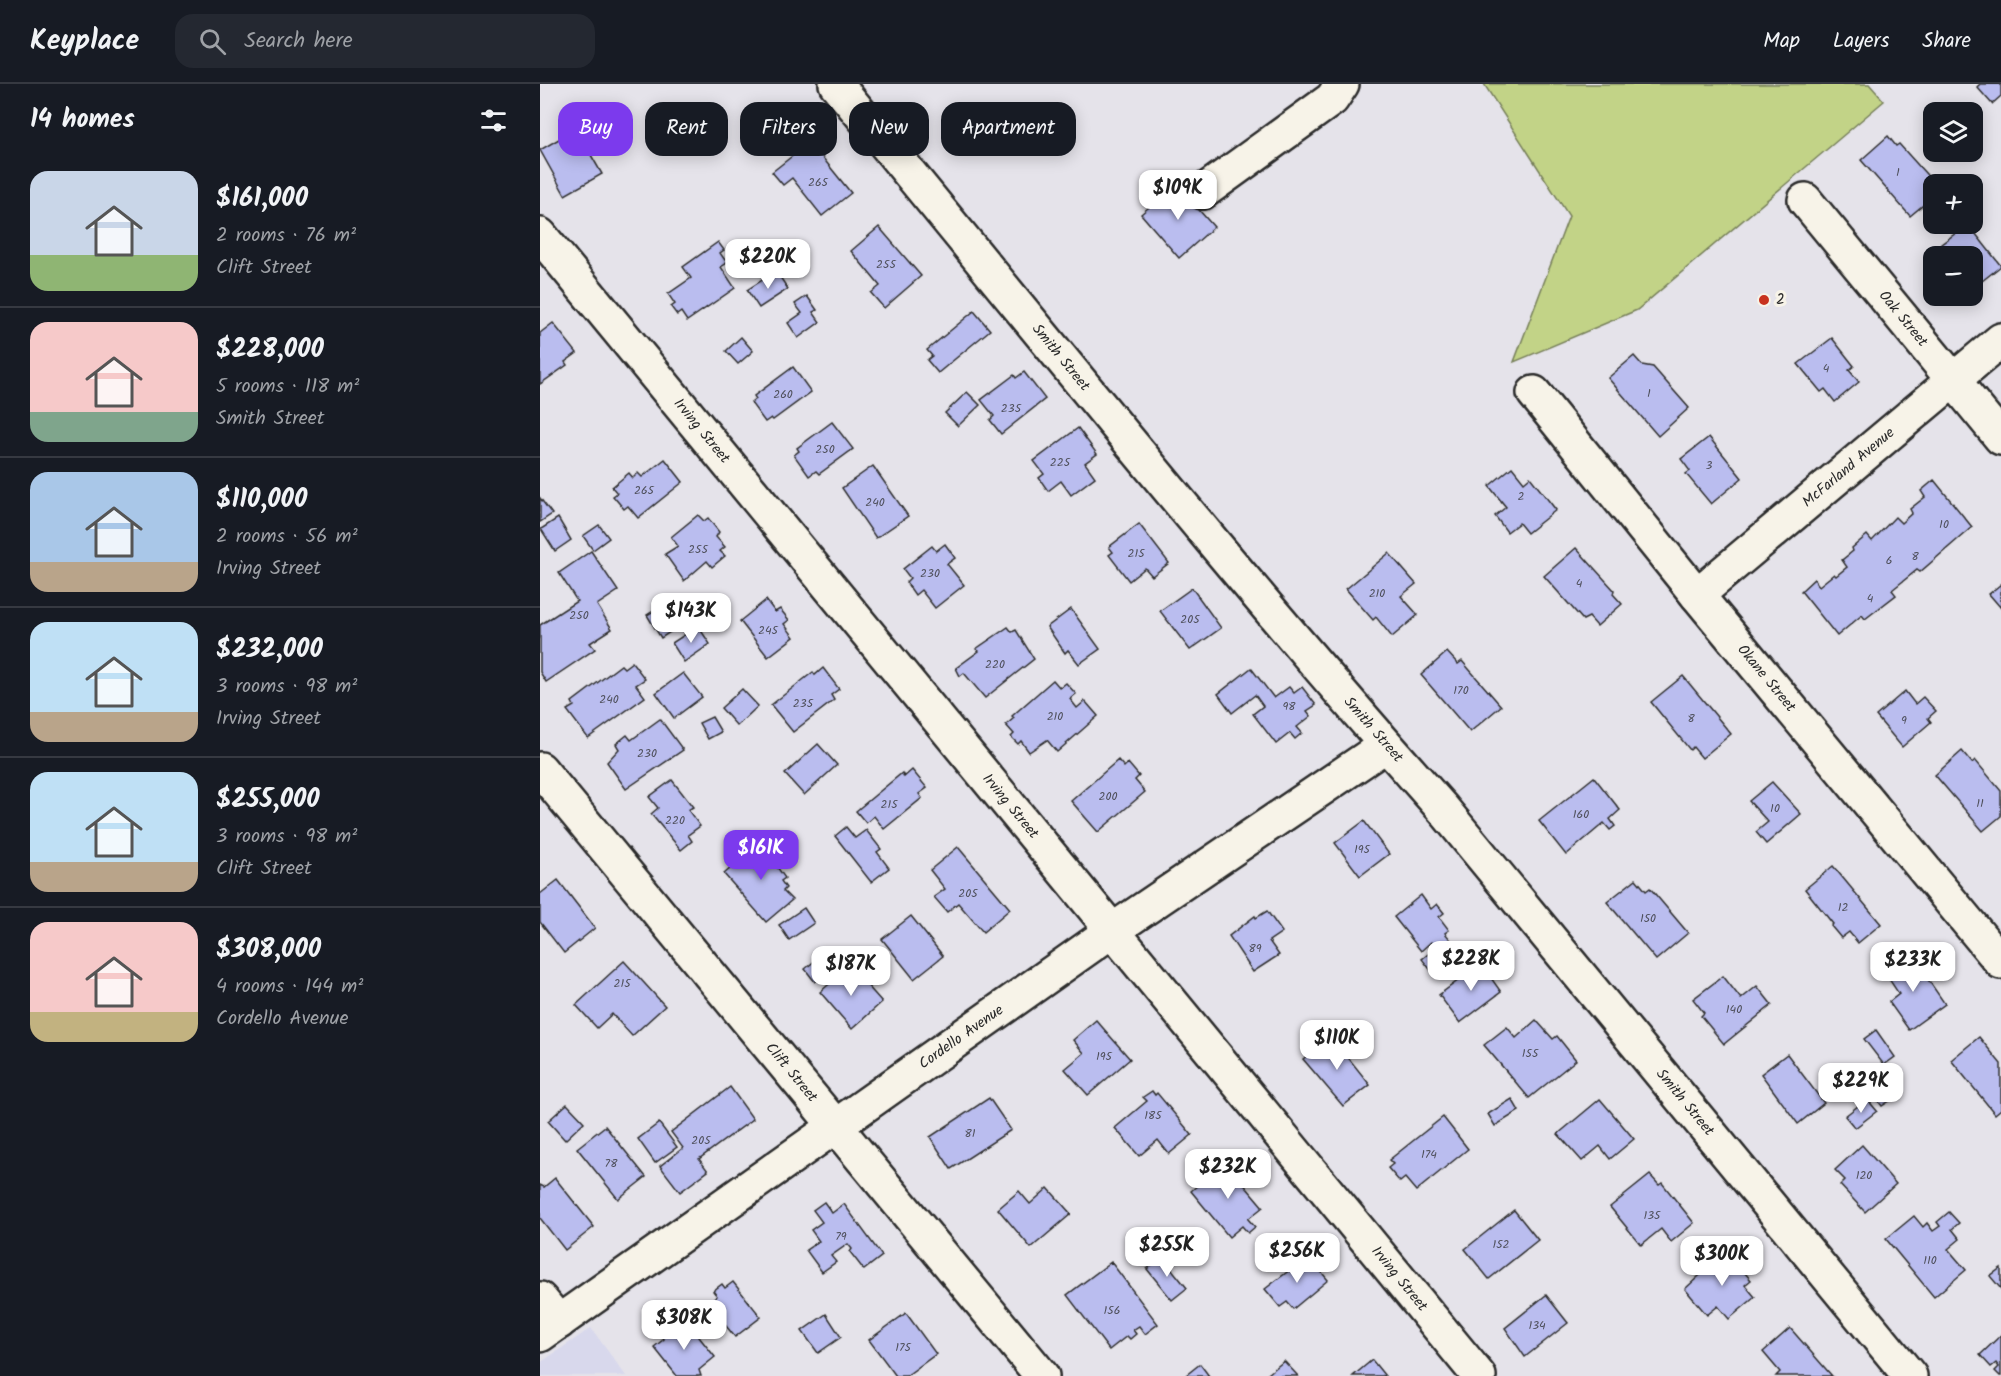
<!DOCTYPE html>
<html lang="en">
<head>
<meta charset="utf-8">
<style>
	:root { --surface:#171b24; --page:#242831; --text:#f1f3f6; --muted:#9ea1a6; --line:#363941; --accent:#7c3aed }
	body { margin:0; font-family:Kalam,sans-serif; background:var(--page); color:var(--text); height:100vh; display:flex; flex-direction:column; font-size:22px; white-space:nowrap }
	* { box-sizing:border-box; margin:0 }
	p { font-size:20px; color:var(--muted) }
	.icon { flex:none; width:33px; height:33px; fill:none; stroke:currentColor; stroke-width:2; stroke-linecap:round; stroke-linejoin:round }
	.map { position:relative; flex:1; overflow:hidden }
	.sheet { display:flex; flex-direction:column; background:var(--surface); width:540px }
	.sheet>* { flex:none }
	.top-card { position:absolute; left:18px; top:18px; width:570px; height:54px; display:flex; gap:12px }
	.controls { position:absolute; left:1383px; top:18px; display:grid; gap:12px }
	.controls a { display:grid; place-items:center; width:60px; height:60px; border-radius:12px; background:var(--surface); box-shadow:0 3px 15px #0003; font-size:30px }
	.price { position:absolute; translate:-50% -51px; padding:0 14px; border-radius:12px; background:#fff; color:#222; font-size:20px; line-height:39px; filter:drop-shadow(0 2px 3px #0008) }
	.price::after { content:''; position:absolute; left:50%; top:36px; width:18px; height:14px; margin-left:-9px; background:inherit; clip-path:polygon(0 0,100% 0,50% 100%) }
	.price.active { background:var(--accent); color:#fff }
	ul { padding:0; list-style:none }
	li { display:flex; align-items:center; gap:18px; height:150px; padding:0 30px }
	li+li { border-top:2px solid var(--line) }
	li span { display:grid; place-items:center; flex:none; width:168px; height:120px; border-radius:18px; color:#555 }
	li>.icon { margin-inline-start:auto }
	span .icon { width:72px; height:72px; fill:#fffc; stroke-width:1 }
	li b { font-size:26px }
	h2 { display:flex; justify-content:space-between; align-items:center; height:72px; padding:0 30px; font-size:26px }
	.pill { padding:0 21px; border-radius:18px; background:var(--surface); box-shadow:0 3px 15px #0003; font-size:21px; line-height:54px }
	.pill.active { background:var(--accent); color:#fff }
	header { display:flex; align-items:center; gap:36px; box-sizing:border-box; height:84px; padding:0 30px; background:var(--surface); border-bottom:2px solid var(--line) }
	header strong { font-size:28px }
	nav { display:flex; gap:33px; margin-inline-start:auto; font-size:21px }
	.search { width:420px; height:54px; background:var(--page); display:flex; align-items:center; gap:15px; box-sizing:border-box; padding:0 21px; border-radius:18px; color:var(--muted); font-size:22px }
	main { display:flex; flex:1; min-height:0 }
	.map>svg:first-child { display:block }
	.built { fill:#d8d8ec }
	.green { fill:#c2d387; stroke:#767f59; stroke-width:1.5 }
	.building { fill:#babdef; stroke:#2b2b2b; stroke-width:1.5 }
	.lines { fill:none; stroke-linecap:round; stroke-linejoin:round }
	.minor-casing { stroke:#2b2b2b; stroke-width:38 }
	.minor { stroke:#f7f3e8; stroke-width:33 }
	.poi-dot { fill:#c8321e; stroke:#f7f3e8; stroke-width:2 }
	.labels { text-anchor:middle; dominant-baseline:central; stroke-width:6; stroke-linejoin:round; paint-order:stroke }
	.number-label { font-size:12px; fill:#4f505c }
	.poi-label { font-size:15px; fill:#2b2b2b; stroke:#f7f3e8; text-anchor:start }
	.street-label { font-size:15px; fill:#2b2b2b; stroke:#f7f3e8 }
</style>
</head>
<body>
<header>
<strong>Keyplace</strong>
<div class="search"><svg class="icon" aria-label="search" viewBox="0 0 24 24"><circle cx="10" cy="10" r="6"/><path d="M15 15l6 6"/></svg>Search here</div>
<nav><a>Map</a><a>Layers</a><a>Share</a></nav>
</header>
<main>
<section class="sheet">
<h2>14 homes<svg class="icon" aria-label="filters" viewBox="0 0 24 24"><path d="M4 7h16M4 17h16"/><circle cx="9" cy="7" r="2"/><circle cx="15" cy="17" r="2"/></svg></h2>
<ul>
<li><span style="background:linear-gradient(#c9d6e8 70%,#8fb573 0)"><svg class="icon" aria-label="home" viewBox="0 0 24 24"><path d="M3 11l9-7 9 7M6 9v11h12V9"/></svg></span><div><b>$161,000</b><p>2 rooms · 76 m²</p><p>Clift Street</p></div></li>
<li><span style="background:linear-gradient(#f6c9c9 75%,#7fa58c 0)"><svg class="icon" aria-label="home" viewBox="0 0 24 24"><path d="M3 11l9-7 9 7M6 9v11h12V9"/></svg></span><div><b>$228,000</b><p>5 rooms · 118 m²</p><p>Smith Street</p></div></li>
<li><span style="background:linear-gradient(#a9c7e8 75%,#b9a48a 0)"><svg class="icon" aria-label="home" viewBox="0 0 24 24"><path d="M3 11l9-7 9 7M6 9v11h12V9"/></svg></span><div><b>$110,000</b><p>2 rooms · 56 m²</p><p>Irving Street</p></div></li>
<li><span style="background:linear-gradient(#bfe0f5 75%,#b9a48a 0)"><svg class="icon" aria-label="home" viewBox="0 0 24 24"><path d="M3 11l9-7 9 7M6 9v11h12V9"/></svg></span><div><b>$232,000</b><p>3 rooms · 98 m²</p><p>Irving Street</p></div></li>
<li><span style="background:linear-gradient(#bfe0f5 75%,#b9a48a 0)"><svg class="icon" aria-label="home" viewBox="0 0 24 24"><path d="M3 11l9-7 9 7M6 9v11h12V9"/></svg></span><div><b>$255,000</b><p>3 rooms · 98 m²</p><p>Clift Street</p></div></li>
<li><span style="background:linear-gradient(#f6c9c9 75%,#c2b280 0)"><svg class="icon" aria-label="home" viewBox="0 0 24 24"><path d="M3 11l9-7 9 7M6 9v11h12V9"/></svg></span><div><b>$308,000</b><p>4 rooms · 144 m²</p><p>Cordello Avenue</p></div></li>
</ul>
</section>
<div class="map">
<svg width="1461" height="1292" viewBox="0 0 1461 1292">
	<rect width="100%" height="100%" fill="#e5e3ea"/>
	<filter id="ink" filterUnits="userSpaceOnUse"><feTurbulence type="fractalNoise" baseFrequency=".0167" numOctaves="2"/><feDisplacementMap in="SourceGraphic" scale="12" xChannelSelector="R" yChannelSelector="G"/><feConvolveMatrix kernelMatrix="1 2 1 2 8 2 1 2 1" color-interpolation-filters="sRGB"/></filter>
	<g filter="url(#ink)">
		<polygon class="built" points="51,1244 86,1292 0,1292 0,1279"/>
		<polygon class="green" points="944,0 1329,0 1344,17 1097,226 974,278 1029,132"/>
		<g class="building">
			<polygon points="1440,0 1461,0 1461,12 1452,20 1437,3"/>
			<polygon points="36,45 62,90 25,111 0,66"/>
			<polygon points="1348,52 1356,62 1359,60 1395,100 1394,112 1370,132 1321,76"/>
			<polygon points="270,58 311,109 282,132 252,94 243,101 232,88"/>
			<polygon points="636,100 674,143 639,174 601,130"/>
			<polygon points="1428,140 1461,182 1432,205 1432,172 1409,172 1400,161"/>
			<polygon points="339,143 381,192 344,224 331,209 340,202 311,167"/>
			<polygon points="178,158 184,166 180,169 187,179 181,183 195,204 147,237 141,228 137,231 131,223 135,220 128,210 151,194 143,183"/>
			<polygon points="236,187 248,205 219,224 207,206"/>
			<polygon points="267,212 277,226 273,228 280,238 258,254 248,239 262,229 255,220"/>
			<polygon points="434,227 450,246 398,289 387,276 392,272 387,266"/>
			<polygon points="13,239 37,269 25,278 27,281 0,300 0,249"/>
			<polygon points="201,253 213,267 198,280 186,267"/>
			<polygon points="1292,254 1314,282 1309,286 1319,298 1295,318 1285,305 1281,308 1258,280"/>
			<polygon points="1094,272 1102,281 1113,283 1149,324 1118,352 1068,294"/>
			<polygon points="253,283 271,308 233,336 231,334 225,338 211,319 216,315 214,312"/>
			<polygon points="484,288 505,315 461,350 450,336 454,332 441,316 474,291 476,294"/>
			<polygon points="427,308 440,321 418,342 405,329"/>
			<polygon points="292,338 313,365 279,390 276,387 269,392 254,371 259,367 257,364"/>
			<polygon points="538,344 557,370 545,379 555,393 531,411 521,397 508,407 499,394 504,390 494,377"/>
			<polygon points="1169,353 1202,394 1171,420 1146,390 1150,387 1141,375"/>
			<polygon points="125,375 143,398 98,434 88,422 84,425 73,412 77,409 72,403 89,389 93,394 98,389 102,393"/>
			<polygon points="333,382 368,432 336,454 302,404"/>
			<polygon points="972,383 984,398 990,393 1016,426 987,449 979,439 967,448 955,432 966,423 949,402"/>
			<polygon points="1394,396 1432,443 1380,488 1377,486 1352,506 1356,511 1325,535 1322,531 1297,552 1261,507 1274,495 1279,502 1294,490 1296,492 1307,483 1302,476 1313,467 1312,464 1327,451 1332,457 1355,433 1361,439 1372,429 1370,425 1385,413 1381,407"/>
			<polygon points="0,414 12,430 0,438"/>
			<polygon points="158,431 164,437 168,434 179,448 176,453 185,463 180,467 185,472 172,483 167,477 144,497 125,470 138,462 131,453"/>
			<polygon points="18,434 31,456 15,467 1,445"/>
			<polygon points="599,440 629,479 612,492 605,484 589,497 569,471 573,468 569,463"/>
			<polygon points="59,441 69,454 53,466 43,452"/>
			<polygon points="405,460 415,474 407,480 424,501 395,524 381,506 375,511 366,498 370,494 363,485 392,462 396,467"/>
			<polygon points="1036,464 1074,506 1073,510 1082,520 1057,542 1049,533 1043,536 1004,492"/>
			<polygon points="51,467 78,507 57,521 72,545 50,559 55,565 6,598 0,588 0,541 37,517 19,489"/>
			<polygon points="849,469 876,500 861,512 878,531 852,553 836,533 833,536 806,505"/>
			<polygon points="1461,500 1461,524 1449,510"/>
			<polygon points="652,504 681,544 650,566 620,527"/>
			<polygon points="133,515 147,537 121,554 107,531"/>
			<polygon points="226,516 235,528 240,525 249,536 244,540 254,553 228,573 200,537"/>
			<polygon points="531,525 560,565 539,580 528,566 525,569 507,543"/>
			<polygon points="158,542 170,560 144,578 132,559"/>
			<polygon points="468,543 472,548 476,546 494,575 445,614 424,589 420,592 416,584 439,567 436,565"/>
			<polygon points="907,568 918,580 922,577 961,622 930,648 881,591"/>
			<polygon points="92,578 105,595 96,601 105,613 48,654 27,626 34,622 32,618 81,581 84,584"/>
			<polygon points="283,584 299,605 291,611 294,616 253,648 231,621 273,588 275,591"/>
			<polygon points="711,584 734,614 749,603 754,609 762,603 776,621 767,627 771,632 757,643 762,649 755,655 750,649 736,660 713,630 723,622 715,611 692,629 678,610"/>
			<polygon points="143,589 162,613 134,634 116,609"/>
			<polygon points="1143,592 1191,650 1162,674 1153,663 1150,666 1111,618"/>
			<polygon points="513,596 520,604 526,599 536,610 530,615 537,624 545,617 558,632 517,668 507,656 489,668 481,657 478,660 471,653 474,650 466,641 474,634 472,632"/>
			<polygon points="202,605 218,622 197,642 181,624"/>
			<polygon points="1365,607 1375,620 1383,613 1396,627 1388,634 1391,638 1362,663 1336,632"/>
			<polygon points="172,633 181,648 168,655 159,639"/>
			<polygon points="120,635 143,666 86,705 67,678 79,665 76,660 87,651 91,656"/>
			<polygon points="278,660 297,681 264,711 245,690"/>
			<polygon points="1422,667 1432,679 1435,676 1461,707 1461,732 1443,747 1395,691"/>
			<polygon points="578,676 584,683 588,679 599,692 595,696 605,708 558,748 531,717"/>
			<polygon points="372,686 387,704 379,710 382,714 344,745 334,732 326,739 316,727 362,689 364,693"/>
			<polygon points="1054,693 1080,726 1070,735 1075,742 1070,746 1064,739 1026,771 999,737"/>
			<polygon points="132,696 153,723 148,726 160,742 148,751 152,757 141,766 111,730 118,724 109,713"/>
			<polygon points="1232,698 1261,730 1226,760 1216,748 1228,738 1209,717"/>
			<polygon points="824,737 849,770 820,792 795,759"/>
			<polygon points="306,743 315,754 326,746 341,765 337,768 349,784 331,798 295,752"/>
			<polygon points="226,758 243,778 237,783 245,794 241,797 246,804 243,807 252,816 226,838 184,790 213,765 216,767"/>
			<polygon points="418,763 470,825 443,848 418,819 407,828 394,813 405,805 390,786"/>
			<polygon points="1293,782 1341,840 1318,859 1309,848 1301,854 1291,842 1293,840 1265,805"/>
			<polygon points="1096,795 1106,807 1110,804 1148,849 1116,876 1067,818"/>
			<polygon points="18,796 55,844 24,869 0,838 0,810"/>
			<polygon points="881,811 891,825 897,820 904,829 899,833 909,846 905,849 922,870 896,893 882,875 896,864 891,858 881,867 854,833"/>
			<polygon points="264,824 274,839 249,856 239,841"/>
			<polygon points="727,827 742,848 729,857 739,871 713,888 689,852 715,832 716,834"/>
			<polygon points="371,832 403,872 374,895 342,855"/>
			<polygon points="290,864 300,877 275,898 265,885"/>
			<polygon points="1371,871 1405,920 1369,946 1349,918 1359,910 1345,889"/>
			<polygon points="947,875 957,889 951,894 961,908 920,939 899,911"/>
			<polygon points="84,877 125,922 92,952 72,930 57,944 36,921"/>
			<polygon points="310,882 342,918 312,945 280,908"/>
			<polygon points="1183,892 1201,915 1217,902 1232,921 1184,960 1161,932 1164,929 1153,915"/>
			<polygon points="556,936 590,975 548,1011 525,985 544,969 533,956"/>
			<polygon points="996,936 1013,955 1017,952 1036,976 989,1014 944,961 967,943 976,954"/>
			<polygon points="1336,946 1355,973 1344,981 1324,955"/>
			<polygon points="791,952 830,1001 803,1022 763,975"/>
			<polygon points="1439,953 1461,980 1461,1025 1455,1030 1411,976"/>
			<polygon points="1247,970 1284,1019 1258,1040 1221,990"/>
			<polygon points="1343,999 1354,1014 1342,1022 1331,1008"/>
			<polygon points="190,1003 213,1035 159,1075 168,1087 140,1108 120,1082 143,1064 131,1048"/>
			<polygon points="612,1007 615,1011 617,1009 652,1051 629,1070 618,1056 599,1072 575,1044 607,1017 603,1013"/>
			<polygon points="449,1014 471,1046 411,1085 390,1053"/>
			<polygon points="972,1015 979,1027 955,1042 948,1030"/>
			<polygon points="1060,1015 1094,1055 1070,1075 1060,1062 1042,1077 1018,1050"/>
			<polygon points="1327,1015 1337,1027 1315,1044 1305,1032"/>
			<polygon points="27,1020 44,1038 25,1056 8,1037"/>
			<polygon points="903,1033 928,1065 876,1107 865,1094 860,1098 848,1084 853,1080 849,1076"/>
			<polygon points="119,1039 137,1063 115,1079 98,1055"/>
			<polygon points="65,1042 106,1093 78,1115 37,1064"/>
			<polygon points="1322,1061 1356,1100 1325,1128 1300,1101 1305,1096 1295,1086"/>
			<polygon points="685,1078 723,1123 708,1135 715,1143 708,1149 702,1142 689,1153 651,1107"/>
			<polygon points="1110,1091 1119,1101 1122,1099 1154,1139 1131,1158 1121,1145 1101,1161 1070,1123"/>
			<polygon points="15,1094 54,1143 25,1166 0,1134 0,1101 4,1103"/>
			<polygon points="508,1104 531,1130 491,1164 458,1125 479,1107 490,1120"/>
			<polygon points="284,1118 292,1129 304,1120 342,1172 324,1186 310,1168 312,1165 308,1160 291,1172 296,1178 282,1188 266,1166 279,1157 271,1146 282,1138 273,1126"/>
			<polygon points="974,1126 998,1156 949,1195 925,1165"/>
			<polygon points="1409,1128 1419,1139 1412,1145 1420,1155 1408,1165 1426,1186 1394,1213 1346,1155 1374,1132 1383,1143 1387,1139 1393,1147 1400,1142 1397,1138"/>
			<polygon points="1186,1167 1211,1196 1205,1201 1215,1213 1189,1235 1178,1222 1167,1231 1145,1205"/>
			<polygon points="768,1172 788,1196 753,1225 747,1218 740,1223 725,1205"/>
			<polygon points="622,1173 647,1204 632,1216 607,1185"/>
			<polygon points="571,1178 618,1240 605,1250 599,1242 593,1246 596,1250 590,1255 587,1252 569,1266 527,1211"/>
			<polygon points="1461,1184 1461,1205 1450,1192"/>
			<polygon points="193,1198 221,1233 195,1253 168,1220 177,1212 173,1207 182,1200 185,1204"/>
			<polygon points="1006,1211 1028,1239 985,1273 965,1244"/>
			<polygon points="366,1229 396,1270 366,1292 356,1292 329,1256"/>
			<polygon points="286,1230 301,1253 278,1269 262,1247"/>
			<polygon points="147,1238 175,1273 159,1286 161,1292 137,1292 114,1263 124,1255 121,1251 132,1243 135,1247"/>
			<polygon points="1250,1244 1292,1292 1236,1292 1240,1288 1223,1268"/>
			<polygon points="1461,1251 1461,1292 1460,1292 1455,1287 1459,1283 1456,1279 1451,1283 1440,1271"/>
			<polygon points="832,1276 845,1292 813,1292"/>
			<polygon points="744,1277 758,1292 730,1292 728,1290"/>
			<polygon points="660,1280 669,1292 645,1292"/>
		</g>
		<g class="lines">
			<g class="minor-casing">
				<g id="minor">
					<path id="s1" d="M296 0C497 243 693 490 903 725L1370 1292"/>
					<polyline points="663,108 792,15 802,0"/>
					<path id="s2" d="M1265 116 1461 354"/>
					<path id="s3" d="M0 151 939 1292"/>
					<path id="s4" d="M994 309 1157 511 1461 878"/>
					<path id="s5" d="M1157 511 1461 256"/>
					<path id="s6" d="M0 685 502 1292"/>
					<polyline points="0,1215 19,1238"/>
					<path id="s7" d="M0 1251 573 846 846 661"/>
				</g>
			</g>
			<use href="#minor" class="minor"/>
		</g>
	</g>
	<circle class="poi-dot" cx="1224" cy="216" r="6"/>
	<g class="labels">
		<g class="number-label">
			<text x="1358" y="88">1</text>
			<text x="278" y="98">265</text>
			<text x="346" y="180">255</text>
			<text x="1286" y="284">4</text>
			<text x="1109" y="309">1</text>
			<text x="243" y="310">260</text>
			<text x="471" y="324">235</text>
			<text x="285" y="365">250</text>
			<text x="520" y="378">225</text>
			<text x="1169" y="381">3</text>
			<text x="104" y="406">265</text>
			<text x="981" y="412">2</text>
			<text x="335" y="418">240</text>
			<text x="1404" y="440">10</text>
			<text x="158" y="465">255</text>
			<text x="596" y="469">215</text>
			<text x="1375" y="472">8</text>
			<text x="1349" y="476">6</text>
			<text x="390" y="489">230</text>
			<text x="1039" y="499">4</text>
			<text x="837" y="509">210</text>
			<text x="1330" y="514">4</text>
			<text x="39" y="531">250</text>
			<text x="650" y="535">205</text>
			<text x="228" y="546">245</text>
			<text x="455" y="580">220</text>
			<text x="921" y="606">170</text>
			<text x="69" y="615">240</text>
			<text x="263" y="619">235</text>
			<text x="749" y="622">98</text>
			<text x="515" y="632">210</text>
			<text x="1151" y="634">8</text>
			<text x="1364" y="636">9</text>
			<text x="107" y="669">230</text>
			<text x="568" y="712">200</text>
			<text x="1440" y="719">11</text>
			<text x="349" y="720">215</text>
			<text x="1235" y="724">10</text>
			<text x="1041" y="730">160</text>
			<text x="135" y="736">220</text>
			<text x="822" y="765">195</text>
			<text x="428" y="809">205</text>
			<text x="1303" y="823">12</text>
			<text x="1108" y="834">150</text>
			<text x="715" y="864">89</text>
			<text x="82" y="899">215</text>
			<text x="1194" y="925">140</text>
			<text x="990" y="969">155</text>
			<text x="564" y="972">195</text>
			<text x="613" y="1031">185</text>
			<text x="430" y="1049">81</text>
			<text x="161" y="1056">205</text>
			<text x="889" y="1070">174</text>
			<text x="71" y="1079">78</text>
			<text x="1324" y="1091">120</text>
			<text x="1112" y="1131">135</text>
			<text x="301" y="1152">79</text>
			<text x="961" y="1160">152</text>
			<text x="1390" y="1176">110</text>
			<text x="572" y="1226">156</text>
			<text x="997" y="1241">134</text>
			<text x="363" y="1263">175</text>
		</g>
		<g class="poi-label">
			<text x="1236" y="216">2</text>
		</g>
		<g class="street-label">
			<text stroke="none"><textPath href="#s2" startOffset="154">Oak Street</textPath></text>
			<text stroke="none"><textPath href="#s1" startOffset="354">Smith Street</textPath></text>
			<text stroke="none"><textPath href="#s3" startOffset="254">Irving Street</textPath></text>
			<text stroke="none"><textPath href="#s5" startOffset="198">McFarland Avenue</textPath></text>
			<text stroke="none"><textPath href="#s4" startOffset="368">Okane Street</textPath></text>
			<text stroke="none"><textPath href="#s1" startOffset="840">Smith Street</textPath></text>
			<text stroke="none"><textPath href="#s3" startOffset="740">Irving Street</textPath></text>
			<text stroke="none"><textPath href="#s7" startOffset="516">Cordello Avenue</textPath></text>
			<text stroke="none"><textPath href="#s6" startOffset="394">Clift Street</textPath></text>
			<text stroke="none"><textPath href="#s1" startOffset="1326">Smith Street</textPath></text>
			<text stroke="none"><textPath href="#s3" startOffset="1352">Irving Street</textPath></text>
		</g>
	</g>
</svg>
<div class="controls">
<a><svg class="icon" aria-label="layers" viewBox="0 0 24 24"><path d="M12 4l9 5-9 5-9-5zM3 14l9 5 9-5"/></svg></a>
<a>+</a>
<a>−</a>
</div>
<b class="price" style="left:638px;top:137px">$109K</b>
<b class="price" style="left:228px;top:206px">$220K</b>
<b class="price" style="left:151px;top:560px">$143K</b>
<b class="price active" style="left:221px;top:797px">$161K</b>
<b class="price" style="left:931px;top:908px">$228K</b>
<b class="price" style="left:1373px;top:909px">$233K</b>
<b class="price" style="left:311px;top:913px">$187K</b>
<b class="price" style="left:797px;top:987px">$110K</b>
<b class="price" style="left:1321px;top:1030px">$229K</b>
<b class="price" style="left:688px;top:1116px">$232K</b>
<b class="price" style="left:627px;top:1194px">$255K</b>
<b class="price" style="left:757px;top:1200px">$256K</b>
<b class="price" style="left:1182px;top:1203px">$300K</b>
<b class="price" style="left:144px;top:1267px">$308K</b>
<div class="top-card">
<a class="pill active">Buy</a>
<a class="pill">Rent</a>
<a class="pill">Filters</a>
<a class="pill">New</a>
<a class="pill">Apartment</a>
</div>
</div>
</main>
</body>
</html>
